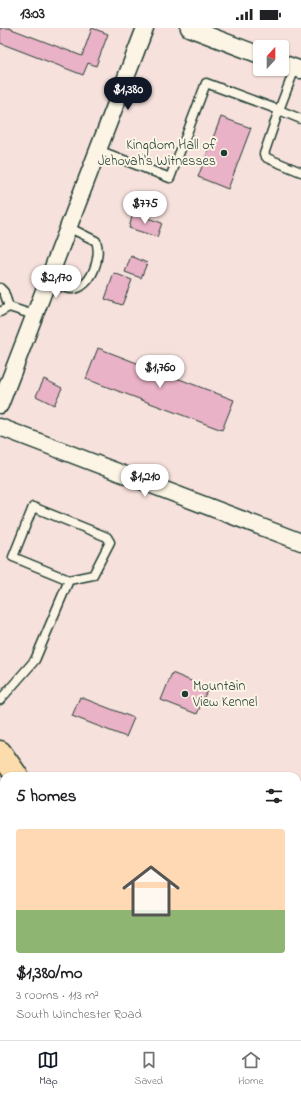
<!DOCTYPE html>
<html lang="en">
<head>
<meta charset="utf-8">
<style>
	:root { --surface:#fff; --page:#f6f6f6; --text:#202124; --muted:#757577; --line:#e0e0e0; --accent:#111827 }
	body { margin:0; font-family:"Indie Flower",sans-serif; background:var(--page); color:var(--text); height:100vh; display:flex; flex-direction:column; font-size:15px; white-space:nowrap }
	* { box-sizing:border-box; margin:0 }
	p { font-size:13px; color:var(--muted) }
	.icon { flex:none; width:22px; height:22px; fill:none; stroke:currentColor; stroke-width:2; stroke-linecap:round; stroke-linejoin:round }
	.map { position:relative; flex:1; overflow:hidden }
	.details { position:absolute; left:0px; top:744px; width:301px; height:268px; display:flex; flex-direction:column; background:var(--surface); border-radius:12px 12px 0 0; box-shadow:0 1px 3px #0004 }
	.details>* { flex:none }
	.needle { width:26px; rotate:21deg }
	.buttons { position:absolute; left:253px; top:12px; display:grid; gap:8px }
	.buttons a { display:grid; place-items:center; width:36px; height:36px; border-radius:4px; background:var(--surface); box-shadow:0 1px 3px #0004; font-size:20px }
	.price { position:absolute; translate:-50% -34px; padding:0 9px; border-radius:14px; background:#fff; color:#222; font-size:13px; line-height:26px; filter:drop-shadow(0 1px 2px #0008) }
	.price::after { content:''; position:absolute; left:50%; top:24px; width:12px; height:9px; margin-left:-6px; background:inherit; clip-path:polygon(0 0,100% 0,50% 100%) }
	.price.current { background:var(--accent); color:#fff }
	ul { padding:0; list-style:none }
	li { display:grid; align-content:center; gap:8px; height:212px; padding:0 16px }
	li+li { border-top:1px solid var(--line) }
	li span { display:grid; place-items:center; height:124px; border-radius:4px; color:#555 }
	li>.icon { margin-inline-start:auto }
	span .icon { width:72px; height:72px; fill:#fffc; stroke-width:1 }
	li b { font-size:17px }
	h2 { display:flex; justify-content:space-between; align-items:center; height:48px; padding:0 16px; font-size:17px }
	.status { display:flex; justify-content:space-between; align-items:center; height:28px; padding:0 20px; background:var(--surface); direction:ltr }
	.status svg { height:11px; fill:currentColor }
	.menu { display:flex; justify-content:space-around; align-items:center; height:56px; border-top:1px solid var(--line); background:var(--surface); font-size:11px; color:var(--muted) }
	.menu a { display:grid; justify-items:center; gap:2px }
	.menu .current { color:var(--accent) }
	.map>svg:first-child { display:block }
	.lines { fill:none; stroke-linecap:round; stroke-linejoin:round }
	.stream { stroke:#5d8c9f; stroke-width:4.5 }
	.building { fill:#eab2c6; stroke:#1f3d34 }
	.lane-casing { stroke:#1f3d34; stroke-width:11 }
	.street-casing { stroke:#1f3d34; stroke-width:19 }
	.primary-casing { stroke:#1f3d34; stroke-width:25 }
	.lane { stroke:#fcf5e5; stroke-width:8 }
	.street { stroke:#fcf5e5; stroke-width:16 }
	.primary { stroke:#fcdcac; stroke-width:22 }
	.poi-dot { fill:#1f3d34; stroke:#fcf5e5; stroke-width:1.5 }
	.labels { text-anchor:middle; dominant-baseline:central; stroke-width:4; stroke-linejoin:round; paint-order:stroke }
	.poi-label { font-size:14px; fill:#1f3d34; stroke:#fcf5e5; text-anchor:end }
</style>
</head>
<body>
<div class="status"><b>13:03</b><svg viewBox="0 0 49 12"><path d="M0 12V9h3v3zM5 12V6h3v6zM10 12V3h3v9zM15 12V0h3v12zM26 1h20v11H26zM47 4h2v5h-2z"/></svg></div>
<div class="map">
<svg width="301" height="1012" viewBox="0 0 301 1012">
	<rect width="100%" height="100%" fill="#f7e1dc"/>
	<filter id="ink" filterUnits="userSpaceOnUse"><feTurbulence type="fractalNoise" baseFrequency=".025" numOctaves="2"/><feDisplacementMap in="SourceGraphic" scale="8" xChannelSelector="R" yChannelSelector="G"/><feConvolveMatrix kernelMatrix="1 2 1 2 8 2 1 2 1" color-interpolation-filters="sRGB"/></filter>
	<g filter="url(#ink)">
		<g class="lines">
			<g class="stream">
				<polyline points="0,982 4,982"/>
				<polyline points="297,989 301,990"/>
			</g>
		</g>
		<g class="building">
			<polygon points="0,0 9,0 82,28 92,0 108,6 96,38 88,35 83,47 0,15"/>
			<polygon points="221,89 251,100 228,161 198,149"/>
			<polygon points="133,185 162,195 157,209 129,200"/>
			<polygon points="131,228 147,235 141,250 125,244"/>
			<polygon points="114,245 132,252 122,277 105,271"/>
			<polygon points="98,320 142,337 144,331 156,335 153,341 234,372 222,402 86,351"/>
			<polygon points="44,351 62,360 54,377 36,368"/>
			<polygon points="172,645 208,660 197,686 161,672"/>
			<polygon points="80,669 134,690 126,709 72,688"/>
		</g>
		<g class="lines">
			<g class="lane-casing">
				<g id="lane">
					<polyline points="301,91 279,82 264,126 267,130 301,144"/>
					<polyline points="98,122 170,150 206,55 279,82 295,40"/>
					<path d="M48 253C55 256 64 261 72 261 92 260 102 228 96 213L68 199"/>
					<polyline points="0,260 4,264 9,279"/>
					<polyline points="0,284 9,279 34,287"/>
					<polyline points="0,672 35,632 69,552 93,547 110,514 107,509 33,479 13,529 69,552"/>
				</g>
			</g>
			<g class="street-casing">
				<g id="street">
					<polyline points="189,0 260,27"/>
					<polyline points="282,35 301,42"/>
					<polyline points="0,377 145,0"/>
					<polyline points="0,399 301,514"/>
					<polyline points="297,863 301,853"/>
				</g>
			</g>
			<g class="primary-casing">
				<g id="primary">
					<polyline points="0,724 17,748"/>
					<polyline points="0,836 4,842"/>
					<polyline points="119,1008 122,1012"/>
					<polyline points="198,1008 201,1012"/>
				</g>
			</g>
			<use href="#lane" class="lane"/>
			<use href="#street" class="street"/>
			<use href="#primary" class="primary"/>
		</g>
	</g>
	<g class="poi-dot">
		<circle cx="224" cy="125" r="4"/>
		<circle cx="185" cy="666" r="4"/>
	</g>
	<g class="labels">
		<g class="poi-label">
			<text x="216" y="117">Kingdom Hall of<tspan x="216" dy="16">Jehovah's Witnesses</tspan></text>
			<text x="193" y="658" text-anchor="start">Mountain<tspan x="193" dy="16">View Kennel</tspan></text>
		</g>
	</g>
</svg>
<div class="buttons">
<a><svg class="needle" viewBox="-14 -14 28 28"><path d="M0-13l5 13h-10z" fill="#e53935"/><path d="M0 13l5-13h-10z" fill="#757577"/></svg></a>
</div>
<b class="price current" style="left:128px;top:83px">$1,380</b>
<b class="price" style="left:145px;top:197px">$775</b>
<b class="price" style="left:56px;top:271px">$2,170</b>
<b class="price" style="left:160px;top:361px">$1,760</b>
<b class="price" style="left:145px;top:470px">$1,210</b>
<section class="details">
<h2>5 homes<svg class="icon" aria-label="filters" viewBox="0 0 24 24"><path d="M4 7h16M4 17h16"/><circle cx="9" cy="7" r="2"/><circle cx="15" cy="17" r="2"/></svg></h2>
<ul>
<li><span style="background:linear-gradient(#ffd9b3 65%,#8fb573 0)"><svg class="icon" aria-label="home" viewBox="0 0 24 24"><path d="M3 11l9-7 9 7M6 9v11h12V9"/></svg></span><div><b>$1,380/mo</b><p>3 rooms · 113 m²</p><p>South Winchester Road</p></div></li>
</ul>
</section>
</div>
<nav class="menu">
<a class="current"><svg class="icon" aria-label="map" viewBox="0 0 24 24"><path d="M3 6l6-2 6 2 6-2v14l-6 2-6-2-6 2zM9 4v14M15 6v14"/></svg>Map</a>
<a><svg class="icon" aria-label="saved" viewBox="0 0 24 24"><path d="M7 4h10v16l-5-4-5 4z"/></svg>Saved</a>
<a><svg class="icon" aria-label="home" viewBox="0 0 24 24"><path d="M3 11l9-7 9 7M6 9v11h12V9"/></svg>Home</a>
</nav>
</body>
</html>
